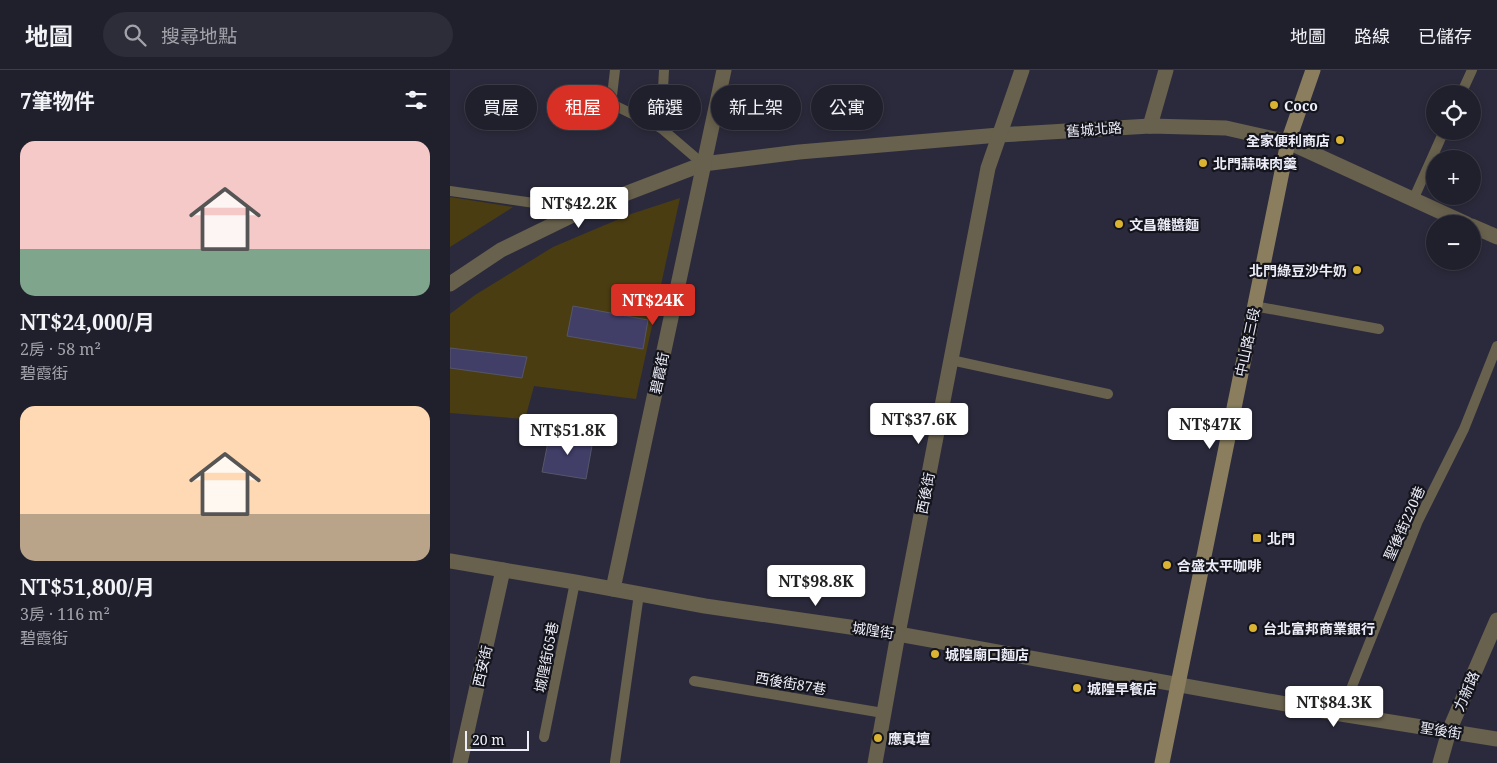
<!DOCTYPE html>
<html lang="zh-TW">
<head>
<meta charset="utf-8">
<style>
	:root { --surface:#20202d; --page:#2d2d39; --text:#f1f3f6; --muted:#a2a3aa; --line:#3d3e49; --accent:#d93025 }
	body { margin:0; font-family:"Noto Serif","Noto Sans TC",serif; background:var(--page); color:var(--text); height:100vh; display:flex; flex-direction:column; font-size:19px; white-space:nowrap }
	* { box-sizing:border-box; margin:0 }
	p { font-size:16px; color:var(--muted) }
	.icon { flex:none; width:28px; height:28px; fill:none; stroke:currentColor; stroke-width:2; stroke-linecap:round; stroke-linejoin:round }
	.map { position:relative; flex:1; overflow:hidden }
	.details { display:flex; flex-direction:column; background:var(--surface); width:450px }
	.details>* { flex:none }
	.guide { position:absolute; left:15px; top:15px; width:475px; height:45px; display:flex; gap:10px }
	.tools { position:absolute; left:976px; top:15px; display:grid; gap:10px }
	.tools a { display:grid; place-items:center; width:55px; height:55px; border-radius:50%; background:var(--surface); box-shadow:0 2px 8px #0003,0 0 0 1px var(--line); font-size:25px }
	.scale { position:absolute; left:15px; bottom:12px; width:64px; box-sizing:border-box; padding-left:5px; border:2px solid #ededf9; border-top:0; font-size:14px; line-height:18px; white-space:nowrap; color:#ededf9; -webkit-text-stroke:4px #14141c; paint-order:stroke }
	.price { position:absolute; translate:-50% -42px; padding:0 11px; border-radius:5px; background:#fff; color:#222; font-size:16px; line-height:32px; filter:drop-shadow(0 1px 2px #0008) }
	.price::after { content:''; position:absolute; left:50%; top:30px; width:15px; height:11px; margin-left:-8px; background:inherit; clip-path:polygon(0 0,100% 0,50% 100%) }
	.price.active { background:var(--accent); color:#fff }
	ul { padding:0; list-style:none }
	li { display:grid; align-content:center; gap:10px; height:265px; padding:0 20px }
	li span { display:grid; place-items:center; height:155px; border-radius:15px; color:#555 }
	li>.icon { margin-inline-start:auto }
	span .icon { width:90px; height:90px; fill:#fffc; stroke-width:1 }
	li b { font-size:21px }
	h2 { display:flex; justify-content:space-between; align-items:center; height:60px; padding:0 20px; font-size:21px }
	.pill { padding:0 18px; border-radius:22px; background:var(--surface); box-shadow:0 2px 8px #0003,0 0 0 1px var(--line); font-size:18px; line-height:45px }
	.pill.active { background:var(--accent); color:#fff }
	header { display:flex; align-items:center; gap:30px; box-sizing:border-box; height:70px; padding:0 25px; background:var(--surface); border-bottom:1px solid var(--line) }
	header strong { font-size:24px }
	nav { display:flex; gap:28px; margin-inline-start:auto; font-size:18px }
	.search { width:350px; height:45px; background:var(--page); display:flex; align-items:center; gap:12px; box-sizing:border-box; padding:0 18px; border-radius:28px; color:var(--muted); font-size:19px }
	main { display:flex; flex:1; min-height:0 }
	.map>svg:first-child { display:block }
	.green { fill:#4b3d12 }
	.building { fill:#413e68; stroke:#565669 }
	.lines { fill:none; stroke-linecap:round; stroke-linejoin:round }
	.lane { stroke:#68614d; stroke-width:10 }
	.street { stroke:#68614d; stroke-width:15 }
	.secondary { stroke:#8a7e5e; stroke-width:15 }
	.poi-dot { fill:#dbb333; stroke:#14141c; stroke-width:2 }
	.labels { text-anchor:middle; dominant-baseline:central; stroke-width:4.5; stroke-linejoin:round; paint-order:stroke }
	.poi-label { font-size:14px; font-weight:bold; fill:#ededf9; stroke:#14141c; text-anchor:start }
	.street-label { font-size:14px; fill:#ededf9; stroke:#14141c }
</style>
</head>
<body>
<header>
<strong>地圖</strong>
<div class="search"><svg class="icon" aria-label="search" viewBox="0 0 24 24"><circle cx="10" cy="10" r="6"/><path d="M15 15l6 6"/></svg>搜尋地點</div>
<nav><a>地圖</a><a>路線</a><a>已儲存</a></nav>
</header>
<main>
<section class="details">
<h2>7筆物件<svg class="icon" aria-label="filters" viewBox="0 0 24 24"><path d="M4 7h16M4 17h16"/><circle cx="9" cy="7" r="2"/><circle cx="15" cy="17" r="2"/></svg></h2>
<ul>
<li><span style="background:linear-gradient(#f6c9c9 70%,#7fa58c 0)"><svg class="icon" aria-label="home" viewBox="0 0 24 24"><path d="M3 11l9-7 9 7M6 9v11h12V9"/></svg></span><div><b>NT$24,000/月</b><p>2房 · 58 m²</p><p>碧霞街</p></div></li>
<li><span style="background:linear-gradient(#ffd9b3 70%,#b9a48a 0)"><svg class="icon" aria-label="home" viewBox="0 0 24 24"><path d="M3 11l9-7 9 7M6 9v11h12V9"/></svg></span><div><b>NT$51,800/月</b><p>3房 · 116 m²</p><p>碧霞街</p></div></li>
</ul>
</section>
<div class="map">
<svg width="1047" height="693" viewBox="0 0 1047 693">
	<rect width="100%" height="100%" fill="#2b2a3c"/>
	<g class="green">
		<polygon points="0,127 63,137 0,177"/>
		<polygon points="230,128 186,329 84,316 75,349 0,343 0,244 25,225 103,177 181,144"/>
	</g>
	<g class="building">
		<polygon points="123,236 198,250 193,279 117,266"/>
		<polygon points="0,278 77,287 72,308 0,298"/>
		<polygon points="100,362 143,370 136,409 92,402"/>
	</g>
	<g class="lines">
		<g class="lane">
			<polyline points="214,0 211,58 253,94"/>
			<polyline points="135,21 211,58"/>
			<polyline points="1011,24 1022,0"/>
			<polyline points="161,34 165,0"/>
			<polyline points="0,121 133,140"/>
			<polyline points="963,130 994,61"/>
			<polyline points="804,236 929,259"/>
			<polyline points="501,290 658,324"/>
			<polyline points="244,611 433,643"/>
			<polyline points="891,644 968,451 1014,359 1047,276"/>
			<polyline points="94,667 125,512"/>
			<polyline points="165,692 189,524"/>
		</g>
		<g class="street">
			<polyline points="700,56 716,0"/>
			<polyline points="1022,156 1047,167"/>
			<polyline points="0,214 51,180 133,140 253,94 349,82 549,65 700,56 776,58 838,72 1017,154"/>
			<polyline points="0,491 125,512 255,536 448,564 891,644 1047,669"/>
			<polyline points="163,519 274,0"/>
			<polyline points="10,693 53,500"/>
			<polyline points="425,693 448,564 538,98 572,0"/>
			<polyline points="990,693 999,661 1047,550"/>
		</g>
		<polyline class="secondary" points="712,693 838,72 863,0"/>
	</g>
	<g class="poi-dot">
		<circle cx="824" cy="35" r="5"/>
		<circle cx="890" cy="70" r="5"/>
		<circle cx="753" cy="93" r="5"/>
		<circle cx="669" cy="154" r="5"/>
		<circle cx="907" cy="200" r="5"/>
		<rect x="802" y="463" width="10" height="10" rx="2.5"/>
		<circle cx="717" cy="495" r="5"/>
		<circle cx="803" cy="558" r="5"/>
		<circle cx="485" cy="584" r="5"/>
		<circle cx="627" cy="618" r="5"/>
		<circle cx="428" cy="668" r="5"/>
	</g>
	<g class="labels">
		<g class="poi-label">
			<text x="834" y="35">Coco</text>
			<text x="880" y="70" text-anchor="end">全家便利商店</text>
			<text x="763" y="93">北門蒜味肉羹</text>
			<text x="679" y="154">文昌雜醬麵</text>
			<text x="897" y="200" text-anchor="end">北門綠豆沙牛奶</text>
			<text x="817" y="468">北門</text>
			<text x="727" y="495">合盛太平咖啡</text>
			<text x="813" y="558">台北富邦商業銀行</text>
			<text x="495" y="584">城隍廟口麵店</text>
			<text x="637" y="618">城隍早餐店</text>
			<text x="438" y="668">應真壇</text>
		</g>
		<g class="street-label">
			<text transform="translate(644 59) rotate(-4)">舊城北路</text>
			<text transform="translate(797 272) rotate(-78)">中山路三段</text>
			<text transform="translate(209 303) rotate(-78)">碧霞街</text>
			<text transform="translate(475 423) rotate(-79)">西後街</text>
			<text transform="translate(954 453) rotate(-66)">聖後街220巷</text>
			<text transform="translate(423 560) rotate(8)">城隍街</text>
			<text transform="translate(96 587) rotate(-79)">城隍街65巷</text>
			<text transform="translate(32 596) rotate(-77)">西安街</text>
			<text transform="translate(341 613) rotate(10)">西後街87巷</text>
			<text transform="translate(1016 621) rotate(-66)">力新路</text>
			<text transform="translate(991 660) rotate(9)">聖後街</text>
		</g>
	</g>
</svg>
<div class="tools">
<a><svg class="icon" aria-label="locate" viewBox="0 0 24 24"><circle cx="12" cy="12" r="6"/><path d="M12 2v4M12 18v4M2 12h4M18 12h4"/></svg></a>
<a>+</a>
<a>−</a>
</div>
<div class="scale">20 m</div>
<b class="price" style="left:129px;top:159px">NT$42.2K</b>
<b class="price active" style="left:203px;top:256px">NT$24K</b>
<b class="price" style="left:469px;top:375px">NT$37.6K</b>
<b class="price" style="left:760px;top:380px">NT$47K</b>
<b class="price" style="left:118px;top:386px">NT$51.8K</b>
<b class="price" style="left:366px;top:537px">NT$98.8K</b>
<b class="price" style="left:884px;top:658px">NT$84.3K</b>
<div class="guide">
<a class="pill">買屋</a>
<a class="pill active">租屋</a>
<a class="pill">篩選</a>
<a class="pill">新上架</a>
<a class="pill">公寓</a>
</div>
</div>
</main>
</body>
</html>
